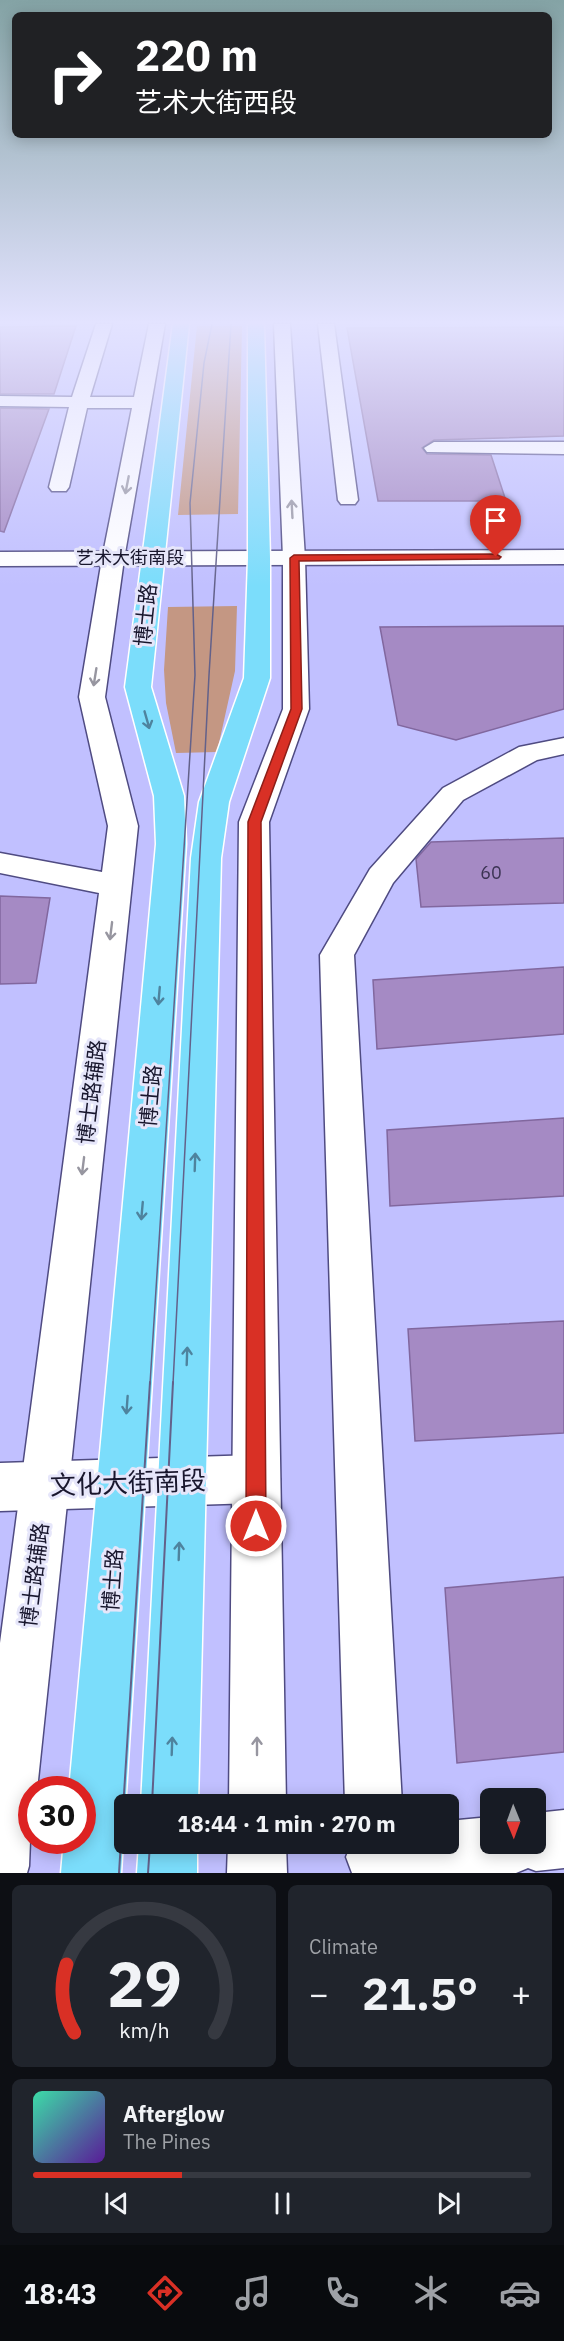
<!DOCTYPE html>
<meta charset="utf-8">
<style>
:root{--surface:#171b24;--page:#20242c;--text:#f1f3f6;--muted:#9ea1a6;--line:#363941;--accent:#d93025}
body{margin:0;font-family:"IBM Plex Sans","Noto Sans SC",sans-serif;background:var(--page);color:var(--text);height:100vh;display:flex;flex-direction:column;font-size:22px;white-space:nowrap}
*{box-sizing:border-box;margin:0}
p{font-size:20px;color:var(--muted)}
.icon{flex:none;width:33px;height:33px;fill:none;stroke:currentColor;stroke-width:2;stroke-linecap:round;stroke-linejoin:round}
.map{position:relative;height:1873px;overflow:hidden}
.side{display:flex;flex-direction:column;gap:12px;padding:12px;background:#0d0f14;flex:1}
.side>*{flex:none}
.guide{position:absolute;left:12px;top:12px;width:540px;height:126px;border-radius:9px;box-shadow:0 3px 15px #0003;background:#202124;color:#fff;overflow:hidden}
.needle{width:39px;rotate:179deg}
.fabs{position:absolute;left:480px;top:1788px;display:grid;gap:12px}
.fabs a{display:grid;place-items:center;width:66px;height:66px;border-radius:9px;background:var(--surface);box-shadow:0 3px 15px #0003;font-size:30px}
.speed{position:absolute;left:18px;top:1776px;display:flex;gap:12px;font-size:30px;font-weight:700;text-align:center}
.speed>*{display:grid;place-content:center;width:78px;height:78px;border-radius:50%;background:var(--surface);box-shadow:0 3px 15px #0003;line-height:1}
.speed .limit{border:9px solid #d22;background:#fff;color:#111}
.pin{position:absolute;display:grid;place-items:center;width:51px;height:51px;color:#fff;margin:-62px -26px;border-radius:50% 50% 50% 0;rotate:-45deg;box-shadow:0 0 6px #0007}
.pin .icon{rotate:45deg}
.me{position:absolute;width:66px;margin:-33px;rotate:0deg;stroke-linejoin:round;filter:drop-shadow(0 0 4px #0008)}
.turn{display:flex;align-items:center;gap:21px;height:126px;padding:0 24px;font-size:27px}
.turn .icon{width:78px;height:78px;stroke-width:2.5}
.turn b{display:block;font-size:42px;line-height:51px}
.big{font-size:45px;font-weight:700;line-height:1.1}
.side .tile{flex:1;display:flex;flex-direction:column;justify-content:center;gap:9px;min-width:0;padding:0 21px;border-radius:9px;background:var(--page)}
.side .dial{align-items:center;gap:0}
.dial svg{height:156px;overflow:visible;fill:none;stroke:var(--line);stroke-width:7;stroke-linecap:round;text-anchor:middle}
.dial text{fill:var(--text);stroke:none}
.song{display:flex;align-items:center;gap:18px}
.cover{width:72px;height:72px;border-radius:9px;background:linear-gradient(135deg,hsl(160 70% 55%),hsl(270 70% 35%))}
.played{height:6px;border-radius:3px;background:linear-gradient(90deg,var(--accent) 30%,var(--line) 30%)}
.keys{display:flex;justify-content:space-around;direction:ltr}
.heat{display:flex;justify-content:space-between;align-items:center;font-size:33px;direction:ltr}
.side .tiles{flex:1;display:grid;gap:12px;grid-template-columns:1fr 1fr}
.tile:last-child{grid-column:span 2}
.trip{position:absolute;left:114px;top:1794px;width:345px;height:60px;border-radius:9px;background:var(--surface);box-shadow:0 3px 15px #0003;font-weight:700;line-height:60px;text-align:center}
.menu{display:flex;height:96px;justify-content:space-around;align-items:center;background:#090b0e;color:var(--muted)}
.menu .icon{width:42px;height:42px}
.menu .on{color:var(--accent)}
.menu b{font-size:27px;color:var(--text)}
.map>svg:first-child{display:block}
</style>
<div class="map">
<svg width="564" height="1873" viewBox="0 0 564 1873">
<rect width="100%" height="100%" fill="#c1c0ff"/>
<path fill="#c49783" d="M 197,326 L 242,326 L 238,514 L 178,515 Z
M 237,606 L 235,671 L 217,752 L 176,753 L 166,703 L 164,670 L 168,607 Z"/>
<path fill="#a58ac4" stroke="#81679e" stroke-width="1.5" d="M 76,326 L 54,394 L 0,394 L 0,327 Z
M 564,327 L 564,436 L 434,440 L 422,448 L 427,454 L 491,455 L 506,501 L 378,501 L 347,328 Z
M 0,408 L 49,409 L 4,532 L 0,531 Z
M 564,626 L 564,709 L 456,740 L 398,725 L 380,627 Z
M 564,838 L 564,903 L 421,907 L 416,859 L 431,842 Z
M 0,896 L 50,898 L 36,983 L 0,984 Z
M 564,967 L 564,1034 L 377,1049 L 373,980 Z
M 564,1118 L 564,1196 L 390,1206 L 387,1130 Z
M 564,1321 L 564,1433 L 415,1441 L 408,1329 Z
M 564,1577 L 564,1752 L 457,1763 L 445,1588 Z"/>
<g fill="none" stroke-linecap="round" stroke-linejoin="round">
<defs>
<path id="minor" d="M 96,324 L 112,324 L 90,397 L 134,397 L 149,324 L 165,324 L 124,559 L 105,697 L 138,826 L 37,1790 L 32,1790 L 29,1866 L 27,1873 L 0,1873 L 0,1643 L 99,893 L 0,873 L 0,853 L 102,872 L 108,826 L 79,697 L 102,559 L 132,408 L 87,408 L 69,487 L 66,491 L 52,491 L 49,487 L 69,407 L 0,406 L 0,396 L 72,397 Z
M 274,324 L 290,324 L 305,558 L 309,709 L 269,822 L 286,1804 L 229,1804 L 239,822 L 283,709 L 283,558 Z
M 318,324 L 334,324 L 358,500 L 355,504 L 341,504 L 338,500 Z
M 434,442 L 564,442 L 564,454 L 427,452 L 424,448 Z
M 564,738 L 564,754 L 537,760 L 463,800 L 393,883 L 354,955 L 402,1804 L 345,1804 L 320,955 L 370,869 L 443,788 L 519,747 Z
M 564,1810 L 564,1868 L 536,1871 L 528,1868 L 516,1873 L 352,1873 L 346,1857 L 351,1844 L 448,1844 L 448,1821 L 490,1817 L 490,1844 L 536,1844 L 536,1813 Z
M 228,1844 L 286,1844 L 287,1873 L 227,1873 Z"/>
<path id="tertiary" d="M 564,550 L 564,564 L 0,566 L 0,552 Z
M 256,1455 L 273,1462 L 280,1479 L 273,1496 L 256,1503 L 0,1511 L 0,1463 Z"/>
<path id="primary" d="M 173,324 L 189,324 L 151,687 L 184,796 L 186,844 L 121,1873 L 61,1873 L 64,1840 L 82,1840 L 82,1790 L 69,1790 L 156,844 L 154,796 L 125,687 Z
M 248,324 L 264,324 L 270,558 L 270,678 L 229,802 L 221,858 L 198,1804 L 141,1804 L 191,858 L 199,802 L 244,678 L 248,558 Z
M 139,1844 L 197,1844 L 197,1873 L 137,1873 Z"/>
</defs>
<use href="#minor" stroke="#4f4b82" stroke-width="3"/>
<use href="#tertiary" stroke="#4f4b82" stroke-width="3"/>
<use href="#primary" stroke="#fff" stroke-width="3"/>
<use href="#minor" fill="#fff" fill-rule="evenodd"/>
<use href="#tertiary" fill="#fff" fill-rule="evenodd"/>
<use href="#primary" fill="#7bddfb" fill-rule="evenodd"/>
<path stroke="#63618a" stroke-width="1.5" d="M 150,1384 L 195,675 L 190,503 L 204,363 L 212,324
M 173,1384 L 209,675 L 231,324"/>
<path stroke="#63618a" stroke-width="2" d="M 152,1804 L 173,1382
M 119,1873 L 150,1382
M 148,1873 L 150,1844"/>
</g>
<defs><path id="oneway-shaft" d="M-6 0H5M1.5-3L5.5 0L1.5 3" fill="none" stroke-width="1.6" stroke-linecap="round" stroke-linejoin="round" transform="scale(1.5)"/></defs>
<g stroke="#9796a0">
<use href="#oneway-shaft" transform="translate(127 485) rotate(101)"/>
<use href="#oneway-shaft" transform="translate(292 509) rotate(-93)"/>
<use href="#oneway-shaft" transform="translate(95 677) rotate(99)"/>
<use href="#oneway-shaft" transform="translate(111 931) rotate(97)"/>
<use href="#oneway-shaft" transform="translate(83 1166) rotate(97)"/>
<use href="#oneway-shaft" transform="translate(257 1746) rotate(-90)"/>
</g>
<g stroke="#4e839e">
<use href="#oneway-shaft" transform="translate(147 720) rotate(74)"/>
<use href="#oneway-shaft" transform="translate(159 996) rotate(95)"/>
<use href="#oneway-shaft" transform="translate(195 1162) rotate(-88)"/>
<use href="#oneway-shaft" transform="translate(142 1211) rotate(95)"/>
<use href="#oneway-shaft" transform="translate(187 1356) rotate(-88)"/>
<use href="#oneway-shaft" transform="translate(127 1405) rotate(94)"/>
<use href="#oneway-shaft" transform="translate(179 1551) rotate(-88)"/>
<use href="#oneway-shaft" transform="translate(172 1746) rotate(-88)"/>
</g>
<linearGradient id="sky" x2="0" y2="1"><stop stop-color="#84a3a5"/><stop offset="0.55" stop-color="#e3e3ff"/><stop offset="1" stop-color="#e3e3ff" stop-opacity="0"/></linearGradient>
<rect width="564" height="586" fill="url(#sky)"/>
<path fill="#d93025" stroke="#8d1f18" stroke-width="1.5" d="M 496,554 L 501,557 L 499,559 L 299,561 L 302,709 L 261,822 L 266,1526 L 263,1533 L 256,1536 L 249,1533 L 246,1526 L 248,822 L 291,709 L 290,558 L 294,555 Z"/>
<g text-anchor="middle" stroke-width="6" stroke-linejoin="round" paint-order="stroke">
<g font-size="18" fill="#18162d" stroke="#e6e6fa">
<text x="130" y="564">艺术大街南段</text>
</g>
<g font-size="18" fill="#3b3353">
<text x="491" y="879">60</text>
</g>
<g font-size="21" fill="#18162d" stroke="#e6e6fa">
<text transform="translate(146 615) rotate(-84)" y="7">博士路</text>
<text transform="translate(92 1092) rotate(-83)" y="7">博士路辅路</text>
<text transform="translate(151 1096) rotate(-85)" y="7">博士路</text>
<text transform="translate(35 1575) rotate(-83)" y="7">博士路辅路</text>
<text transform="translate(113 1580) rotate(-86)" y="7">博士路</text>
</g>
<g font-size="26" fill="#18162d" stroke="#e6e6fa">
<text transform="translate(128 1483) rotate(-2)" y="9">文化大街南段</text>
</g>
</g>
</svg>
<div class="fabs">
<a><svg class="needle" viewBox="-14 -14 28 28"><path d="M0-13l5 13h-10z" fill="#e53935"/><path d="M0 13l5-13h-10z" fill="#9ea1a6"/></svg></a>
</div>
<div class="speed"><div class="limit">30</div></div>
<div class="pin" style="left:496px;top:557px;background:#d93025"><svg class="icon" aria-label="arrive" viewBox="0 0 24 24"><path d="M6 21V4h12l-3 4 3 4H6"/></svg></div>
<svg class="me" style="left:256px;top:1526px" viewBox="-20 -20 40 40"><circle r="17" fill="#d93025" stroke="#fff" stroke-width="3"/><path d="M0-11L8 9 0 5-8 9z" fill="#fff"/></svg>
<div class="trip">18:44 · 1 min · 270 m</div>
<div class="guide">
<div class="turn"><svg class="icon" aria-label="right" viewBox="0 0 24 24"><path d="M7 20v-9h11M14 6l5 5-5 5"/></svg><div><b>220 m</b>艺术大街西段</div></div>
</div>
</div>
<section class="side">
<div class="tiles">
<div class="tile dial"><svg viewBox="0 0 100 80">
<path d="M14 69A42 42 0 1 1 86 69"/>
<path d="M14 69A42 42 0 0 1 10 34" stroke="#d93025"/>
<text x="50" y="56" font-size="32" font-weight="700">29</text>
<text x="50" y="72" font-size="11">km/h</text>
</svg></div>
<div class="tile"><p>Climate</p>
<div class="heat"><a>−</a><b class="big">21.5°</b><a>+</a></div>
</div>
<div class="tile">
<div class="song"><i class="cover"></i><div><b>Afterglow</b><p>The Pines</p></div></div>
<div class="played"></div>
<div class="keys"><svg class="icon" aria-label="previous" viewBox="0 0 24 24"><path d="M18 5L8 12l10 7zM5 5v14"/></svg><svg class="icon" aria-label="pause" viewBox="0 0 24 24"><path d="M8 5v14M16 5v14"/></svg><svg class="icon" aria-label="next" viewBox="0 0 24 24"><path d="M6 5l10 7-10 7zM19 5v14"/></svg></div>
</div>
</div>
</section>
<nav class="menu">
<b>18:43</b>
<svg class="icon on" aria-label="directions" viewBox="0 0 24 24"><path d="M12 3l9 9-9 9-9-9zM9 14v-3h6M13 9l2 2-2 2"/></svg>
<svg class="icon" aria-label="music" viewBox="0 0 24 24"><path d="M9 18V5l10-2v13"/><circle cx="6" cy="18" r="3"/><circle cx="16" cy="16" r="3"/></svg>
<svg class="icon" aria-label="phone" viewBox="0 0 24 24"><path d="M5 4h4l2 5-3 2q2 4 5 5l2-3 5 2v4C11 20 4 13 5 4z"/></svg>
<svg class="icon" aria-label="climate" viewBox="0 0 24 24"><path d="M12 3v18M4 7l16 10M4 17L20 7"/></svg>
<svg class="icon" aria-label="car" viewBox="0 0 24 24"><path d="M5 17H2v-5l4-1 3-4h7l3 4 3 1v5h-3M9 17h6M6 11h13"/><circle cx="7" cy="17" r="2"/><circle cx="17" cy="17" r="2"/></svg>
</nav>
